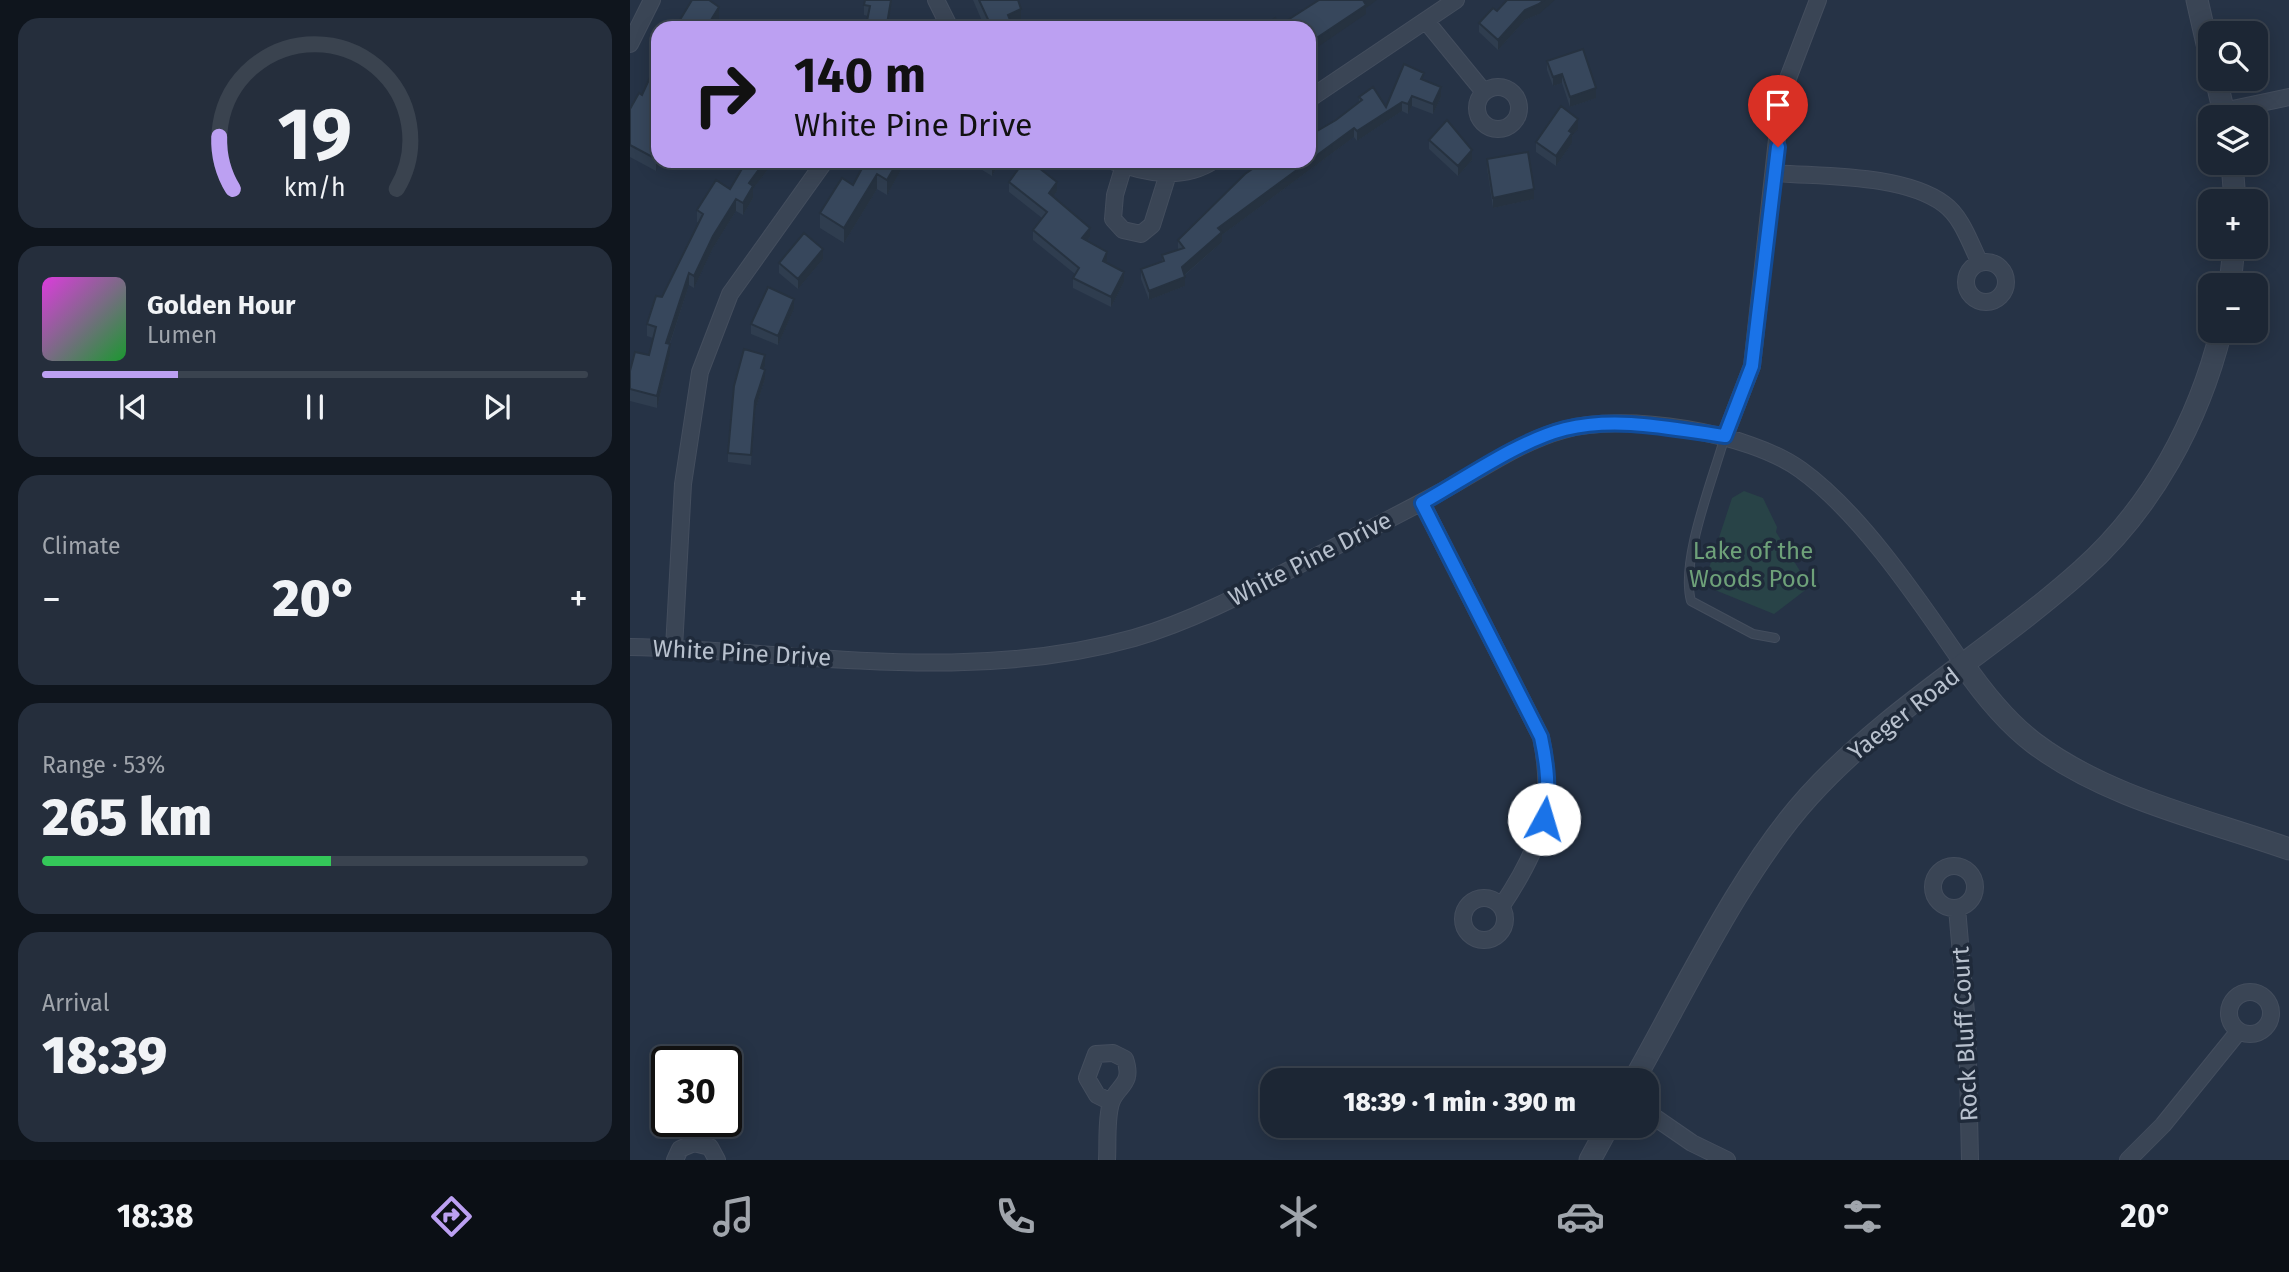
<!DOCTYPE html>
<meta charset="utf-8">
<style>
:root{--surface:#1c2634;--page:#252e3c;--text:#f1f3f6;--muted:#a0a5ac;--line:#3a434f;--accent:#bca0f2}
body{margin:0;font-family:"Fira Sans",sans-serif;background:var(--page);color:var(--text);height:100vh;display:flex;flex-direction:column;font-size:26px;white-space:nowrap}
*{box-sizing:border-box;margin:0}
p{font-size:23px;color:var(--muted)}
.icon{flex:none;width:38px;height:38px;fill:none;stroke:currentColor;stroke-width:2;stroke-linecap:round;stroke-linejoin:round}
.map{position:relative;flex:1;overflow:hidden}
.sheet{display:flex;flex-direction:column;gap:18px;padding:18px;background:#0f151d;width:630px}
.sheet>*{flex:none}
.guide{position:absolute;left:21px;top:21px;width:665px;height:147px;border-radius:21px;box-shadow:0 4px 18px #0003,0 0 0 2px var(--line);background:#bca0f2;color:#111;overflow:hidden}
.buttons{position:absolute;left:1568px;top:21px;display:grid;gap:14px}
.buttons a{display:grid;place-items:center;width:70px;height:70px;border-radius:14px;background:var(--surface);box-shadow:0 4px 18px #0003,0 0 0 2px var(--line);font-size:35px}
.speed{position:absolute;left:21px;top:1046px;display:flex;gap:14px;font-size:35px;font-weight:700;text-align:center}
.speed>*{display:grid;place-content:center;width:91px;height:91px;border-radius:50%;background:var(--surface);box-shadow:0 4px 18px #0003,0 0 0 2px var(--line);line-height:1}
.speed .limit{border:4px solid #111;border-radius:10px;background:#fff;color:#111}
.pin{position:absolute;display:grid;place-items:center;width:60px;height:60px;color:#fff;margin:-72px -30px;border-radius:50% 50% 50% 0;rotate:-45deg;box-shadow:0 0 7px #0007}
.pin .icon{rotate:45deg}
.me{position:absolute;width:77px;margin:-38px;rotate:6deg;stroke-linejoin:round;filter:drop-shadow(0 0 5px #0008)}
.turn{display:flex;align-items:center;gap:24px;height:147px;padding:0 28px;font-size:32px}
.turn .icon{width:91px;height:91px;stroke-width:2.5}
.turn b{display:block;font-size:49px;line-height:60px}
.big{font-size:52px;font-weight:800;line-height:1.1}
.sheet .widget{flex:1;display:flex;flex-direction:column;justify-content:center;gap:10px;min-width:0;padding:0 24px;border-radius:21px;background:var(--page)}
.sheet .dial{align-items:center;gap:0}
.dial svg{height:182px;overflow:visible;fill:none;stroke:var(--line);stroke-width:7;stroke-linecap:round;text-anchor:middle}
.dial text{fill:var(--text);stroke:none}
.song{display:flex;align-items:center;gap:21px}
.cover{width:84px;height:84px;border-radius:10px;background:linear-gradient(135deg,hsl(300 70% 55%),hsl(130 70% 35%))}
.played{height:7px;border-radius:4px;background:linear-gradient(90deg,var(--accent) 25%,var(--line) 25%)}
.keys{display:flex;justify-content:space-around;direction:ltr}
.heat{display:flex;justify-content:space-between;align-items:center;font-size:38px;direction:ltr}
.charge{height:10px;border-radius:5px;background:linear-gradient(90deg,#34c759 53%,var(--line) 0)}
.trip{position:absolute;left:630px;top:1068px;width:399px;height:70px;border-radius:21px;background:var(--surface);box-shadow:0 4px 18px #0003,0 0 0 2px var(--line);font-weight:800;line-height:70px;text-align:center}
.dock{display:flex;height:112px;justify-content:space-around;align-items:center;background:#0b0f15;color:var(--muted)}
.dock .icon{width:49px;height:49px}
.dock .active{color:var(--accent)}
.dock b{font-size:32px;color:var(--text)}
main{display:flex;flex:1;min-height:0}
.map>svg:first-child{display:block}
</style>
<main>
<section class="sheet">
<div class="widget dial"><svg viewBox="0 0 100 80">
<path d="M14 69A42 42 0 1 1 86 69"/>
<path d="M14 69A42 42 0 0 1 8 46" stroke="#bca0f2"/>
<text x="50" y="56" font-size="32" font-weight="700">19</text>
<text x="50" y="72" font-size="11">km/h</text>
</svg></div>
<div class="widget">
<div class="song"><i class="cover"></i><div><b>Golden Hour</b><p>Lumen</p></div></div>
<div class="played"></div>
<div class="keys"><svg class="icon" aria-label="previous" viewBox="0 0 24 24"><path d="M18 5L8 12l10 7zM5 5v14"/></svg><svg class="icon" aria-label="pause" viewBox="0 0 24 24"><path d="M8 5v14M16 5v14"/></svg><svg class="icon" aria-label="next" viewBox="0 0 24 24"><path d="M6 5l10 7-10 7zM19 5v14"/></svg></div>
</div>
<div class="widget"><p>Climate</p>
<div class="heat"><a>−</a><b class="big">20°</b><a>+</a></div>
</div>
<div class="widget"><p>Range · 53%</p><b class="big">265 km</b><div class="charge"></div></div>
<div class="widget"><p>Arrival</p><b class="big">18:39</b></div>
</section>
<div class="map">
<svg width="1659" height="1160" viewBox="0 0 1659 1160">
<rect width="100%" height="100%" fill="#263346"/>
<path fill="#284347" d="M 1114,491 L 1133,498 L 1147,527 L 1146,532 L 1178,584 L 1178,588 L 1144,614 L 1080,588 L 1081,582 L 1075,580 L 1102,498 Z"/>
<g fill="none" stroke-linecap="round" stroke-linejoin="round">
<defs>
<path id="service" d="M 1095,436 C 1083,479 1050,560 1061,601 L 1123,634 L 1145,638"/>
<path id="minor" d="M 306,0 L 320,28
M 796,21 L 854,92
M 0,44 L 22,0
M847 108a21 21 0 1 1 42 0a21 21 0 1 1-42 0Z
M 679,99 L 826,0
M 1593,111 L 1659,97
M 482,161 C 515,173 552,181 583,161
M 494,165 L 485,195 L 483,219 L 493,230 L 511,234 L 522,225 L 538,174
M 1146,173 C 1194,177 1273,174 1314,204 C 1332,217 1340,243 1350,263
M1336 282a20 20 0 1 1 40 0a20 20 0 1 1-40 0Z
M 1095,436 L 1122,366 L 1152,94 L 1188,0
M 792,503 L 911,737 C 926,808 910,849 871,907
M 0,647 C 171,651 336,685 504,638 C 559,622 611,595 661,569 C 710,544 759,520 807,494 C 848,472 889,442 933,430 C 995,412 1119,432 1171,470 C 1232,514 1290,602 1333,664
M 44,648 L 53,484 L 70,372 L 100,294 L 195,161
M1303 887a21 21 0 1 1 42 0a21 21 0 1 1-42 0Z
M833 919a21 21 0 1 1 42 0a21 21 0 1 1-42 0Z
M 1327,908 L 1337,1024 L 1340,1160
M1599 1013a21 21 0 1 1 42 0a21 21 0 1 1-42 0Z
M 1017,1112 L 1062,1143 L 1097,1160
M 45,1160 L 50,1149 L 64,1143 L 80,1147 L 87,1160
M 477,1160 C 478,1143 476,1119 481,1103 C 487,1085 504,1085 495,1059 L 483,1053 L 466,1054 L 457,1078 L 467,1095 L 481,1102
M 1498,1160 L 1533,1125 L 1609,1031"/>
<path id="tertiary" d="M 1567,0 L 1580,57
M 1586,79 L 1595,117
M 1602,163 L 1605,201
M 1600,285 L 1604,247
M 1333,664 C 1353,693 1375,721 1404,743 C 1477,798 1574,819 1659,849
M 1004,1080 C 1055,990 1111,871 1179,796 C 1259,708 1364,649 1452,570 C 1522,508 1569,420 1591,331
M 960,1160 L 979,1125"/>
</defs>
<use href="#service" stroke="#444e5e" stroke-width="10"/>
<use href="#minor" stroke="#444e5e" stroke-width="18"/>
<use href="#tertiary" stroke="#444e5e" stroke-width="23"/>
<use href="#service" stroke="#3a4555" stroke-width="8"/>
<use href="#minor" stroke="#3a4555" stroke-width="16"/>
<use href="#tertiary" stroke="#3a4555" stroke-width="21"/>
</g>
<path fill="#2f3d4f" d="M 262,0 L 258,28 L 237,28 L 238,16 L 234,15 L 234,5 Z
M 343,0 L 388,0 L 391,24 L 382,28 L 355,28 Z
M 867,11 L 909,14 L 895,20 L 868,50 L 849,32 L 849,23 Z
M 28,60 L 26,171 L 0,157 L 0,109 L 12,95 Z
M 917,61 L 966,98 L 940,107 L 932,83 L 923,86 L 917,70 Z
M 794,80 L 811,97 L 803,114 L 782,106 L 778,114 L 772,111 L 727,141 L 724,137 L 592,235 L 592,242 L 555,275 L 555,286 L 519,300 L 511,279 L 511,269 L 532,261 L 532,255 L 548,250 L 548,240 L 679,161 L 687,131 L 706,120 L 729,102 L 729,97 L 756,107 Z
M 948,129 L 942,136 L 942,143 L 926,166 L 906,152 L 906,142 Z
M 799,140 L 842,160 L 828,176 L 799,149 Z
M 857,159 L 904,199 L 863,208 L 857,168 Z
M 110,161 L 152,161 L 147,168 L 142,164 L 123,189 L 123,198 L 113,215 L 106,211 L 83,248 L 64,288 L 59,285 L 40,344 L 40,356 L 27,408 L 0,401 L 0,371 L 19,355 L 23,338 L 17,336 L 17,324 L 32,297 L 69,223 L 67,222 L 67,210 L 100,189 L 111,170 L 110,169 Z
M 236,161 L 276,161 L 257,195 L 247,189 L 214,243 L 190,228 L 190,213 L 223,185 Z
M 335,161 L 371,161 L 362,176 L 349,168 L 346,170 Z
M 379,182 L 427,191 L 423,197 L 460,237 L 457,241 L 477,261 L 476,263 L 494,282 L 481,307 L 443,288 L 443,278 L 445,274 L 403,240 L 403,230 L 412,218 L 379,192 Z
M 193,259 L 168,289 L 149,273 L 149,263 Z
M 164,309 L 148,345 L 121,334 L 121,324 Z
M 135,365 L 134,369 L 135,379 L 125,411 L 121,465 L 98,462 L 98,453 Z"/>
<path fill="#263240" d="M 261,0 L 262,0 L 258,28 L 257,28 Z
M 733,0 L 747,0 L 736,8 L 736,14 L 679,53 L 679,43 Z
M 914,0 L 925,0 L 909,14 L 895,20 L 868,50 L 868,40 L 895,10 Z
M 89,7 L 89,18 L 84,28 L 76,28 Z
M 391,9 L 391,24 L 382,28 L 375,28 L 378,15 Z
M 932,74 L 932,83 L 923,86 L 923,77 Z
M 811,87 L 811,97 L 803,114 L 803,104 Z
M 966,88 L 966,98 L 940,107 L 940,97 Z
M 782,96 L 782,106 L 778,114 L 778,104 Z
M 772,102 L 772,111 L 727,141 L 727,131 Z
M 948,119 L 948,129 L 942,136 L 942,143 L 926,166 L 926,156 L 939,131 Z
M 724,128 L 724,137 L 592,235 L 592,242 L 552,277 L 552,267 L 588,228 Z
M 842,150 L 842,160 L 828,176 L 828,166 Z
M 28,155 L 28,161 L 31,161 L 26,171 L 26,159 Z
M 135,161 L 142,161 L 142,164 L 123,189 L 123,198 L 113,215 L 113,203 L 119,183 Z
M 147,161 L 152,161 L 147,168 Z
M 268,161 L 276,161 L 257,195 L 257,180 Z
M 346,161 L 349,161 L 349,168 L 346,170 Z
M 365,161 L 371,161 L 362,176 L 362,167 Z
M 247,174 L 247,189 L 214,243 L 214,228 Z
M 427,182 L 427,191 L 419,203 L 419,193 Z
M 904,189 L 904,199 L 863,208 L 863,198 Z
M 106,199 L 106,211 L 83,248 L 64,288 L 64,276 L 83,236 Z
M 460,228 L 460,237 L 452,247 L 452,238 Z
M 193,249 L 193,259 L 168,289 L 168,279 Z
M 477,252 L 477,261 L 473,271 L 473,261 Z
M 494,272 L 494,282 L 481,307 L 481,297 Z
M 59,273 L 59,285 L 36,355 L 36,343 Z
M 555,277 L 555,286 L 519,300 L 519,291 Z
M 164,299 L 164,309 L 148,345 L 148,336 Z
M 40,344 L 40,356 L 27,408 L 27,396 Z
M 135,355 L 135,365 L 131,378 L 131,368 Z
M 135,370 L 135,379 L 125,411 L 121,465 L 125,401 Z"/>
<path fill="#37475c" stroke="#263240" stroke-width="2" d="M 62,0 L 79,0 L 89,7 L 76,28 L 45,28 Z
M 235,0 L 261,0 L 257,24 L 237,21 L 240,6 L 234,5 Z
M 349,0 L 388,0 L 391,9 L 378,15 L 382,25 L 375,28 L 362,28 Z
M 689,0 L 733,0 L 736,5 L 679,43 L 679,28 L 630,28 L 645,18 L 650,25 Z
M 877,0 L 914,0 L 909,4 L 895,10 L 868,40 L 849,23 L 863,8 L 867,11 Z
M 953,49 L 966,88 L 940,97 L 932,74 L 923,77 L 917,61 Z
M 28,60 L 28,138 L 25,144 L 28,145 L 28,155 L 26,159 L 0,145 L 0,109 L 9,93 L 12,95 Z
M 774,64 L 794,73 L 791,79 L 811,87 L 803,104 L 782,96 L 778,104 L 772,102 L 727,131 L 724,128 L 588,228 L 592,232 L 552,267 L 555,277 L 519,291 L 511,269 L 534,261 L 532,255 L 554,248 L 548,240 L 615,174 L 634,161 L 679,161 L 679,130 L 684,127 L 687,131 L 706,120 L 732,100 L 729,97 L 743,87 L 756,107 Z
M 931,106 L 948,119 L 939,131 L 942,133 L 926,156 L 906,142 Z
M 817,120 L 842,150 L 828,166 L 799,140 Z
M 898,152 L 904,189 L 863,198 L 857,159 Z
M 115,161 L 135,161 L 119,183 L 123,186 L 113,203 L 106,199 L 83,236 L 64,276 L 59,273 L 36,343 L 40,344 L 27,396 L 0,389 L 0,371 L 5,352 L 19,355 L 26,327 L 17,324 L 26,296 L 32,297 L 73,214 L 67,210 L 86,180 L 100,189 L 116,162 Z
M 236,161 L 268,161 L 257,180 L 247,174 L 214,228 L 190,213 L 212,178 L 223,185 Z
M 353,161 L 365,161 L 362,167 Z
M 394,161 L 400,161 L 427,182 L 419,193 L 460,228 L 452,238 L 477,252 L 473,261 L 494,272 L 481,297 L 443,278 L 449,268 L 403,230 L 417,212 L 379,182 Z
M 174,233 L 193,249 L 168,279 L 149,263 Z
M 138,287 L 164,299 L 148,336 L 121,324 Z
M 114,349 L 135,355 L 131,368 L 135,370 L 125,401 L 121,455 L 98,453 L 104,386 Z"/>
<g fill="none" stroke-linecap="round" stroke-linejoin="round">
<defs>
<path id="route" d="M 914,819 C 920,790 917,765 911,737 L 792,503 C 835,479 888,441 935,429 C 988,416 1043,429 1095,436 L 1122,366 L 1148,147"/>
</defs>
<use href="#route" stroke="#114b97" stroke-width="18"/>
<use href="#route" stroke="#1a73e8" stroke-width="12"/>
</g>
<g text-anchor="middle" stroke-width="7" stroke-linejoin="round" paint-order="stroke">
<g font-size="24" fill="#6ea179" stroke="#1f2a3a">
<text x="1123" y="559">Lake of the<tspan x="1123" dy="28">Woods Pool</tspan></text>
</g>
<g font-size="24" fill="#b8c1ce" stroke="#1f2a3a">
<text transform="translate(680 559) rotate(-27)" y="8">White Pine Drive</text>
<text transform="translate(112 653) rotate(3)" y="8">White Pine Drive</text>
<text transform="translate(1274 714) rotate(-38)" y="8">Yaeger Road</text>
<text transform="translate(1335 1034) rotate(-93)" y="8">Rock Bluff Court</text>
</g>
</g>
</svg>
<div class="buttons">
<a><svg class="icon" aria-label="search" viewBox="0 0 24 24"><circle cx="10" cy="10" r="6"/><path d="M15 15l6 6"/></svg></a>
<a><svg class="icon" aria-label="layers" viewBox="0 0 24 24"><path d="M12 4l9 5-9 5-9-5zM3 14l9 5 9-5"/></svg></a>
<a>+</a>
<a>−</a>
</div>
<div class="speed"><div class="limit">30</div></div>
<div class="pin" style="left:1148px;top:147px;background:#d93025"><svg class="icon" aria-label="arrive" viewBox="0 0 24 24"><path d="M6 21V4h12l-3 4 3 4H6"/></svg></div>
<svg class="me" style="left:914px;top:819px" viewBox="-20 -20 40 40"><circle r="19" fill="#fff"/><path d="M0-13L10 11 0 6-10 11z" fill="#1a73e8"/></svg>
<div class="trip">18:39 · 1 min · 390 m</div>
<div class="guide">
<div class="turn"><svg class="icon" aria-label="right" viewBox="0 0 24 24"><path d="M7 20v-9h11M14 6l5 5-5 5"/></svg><div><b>140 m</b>White Pine Drive</div></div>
</div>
</div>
</main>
<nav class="dock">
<b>18:38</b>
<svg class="icon active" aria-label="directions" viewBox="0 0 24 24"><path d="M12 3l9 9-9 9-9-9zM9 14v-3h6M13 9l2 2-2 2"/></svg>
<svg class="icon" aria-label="music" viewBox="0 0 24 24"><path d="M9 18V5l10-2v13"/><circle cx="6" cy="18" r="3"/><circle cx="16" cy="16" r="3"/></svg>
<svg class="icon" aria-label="phone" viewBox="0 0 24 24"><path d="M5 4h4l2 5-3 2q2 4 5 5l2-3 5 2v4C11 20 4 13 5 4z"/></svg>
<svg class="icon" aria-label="climate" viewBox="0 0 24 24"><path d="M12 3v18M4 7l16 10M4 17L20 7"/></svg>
<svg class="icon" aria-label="car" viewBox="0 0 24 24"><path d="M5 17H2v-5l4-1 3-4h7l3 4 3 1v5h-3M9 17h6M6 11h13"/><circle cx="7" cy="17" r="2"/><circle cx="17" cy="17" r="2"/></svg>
<svg class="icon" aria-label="filters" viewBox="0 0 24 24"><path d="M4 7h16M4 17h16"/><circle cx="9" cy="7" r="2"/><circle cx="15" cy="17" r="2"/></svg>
<b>20°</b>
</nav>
